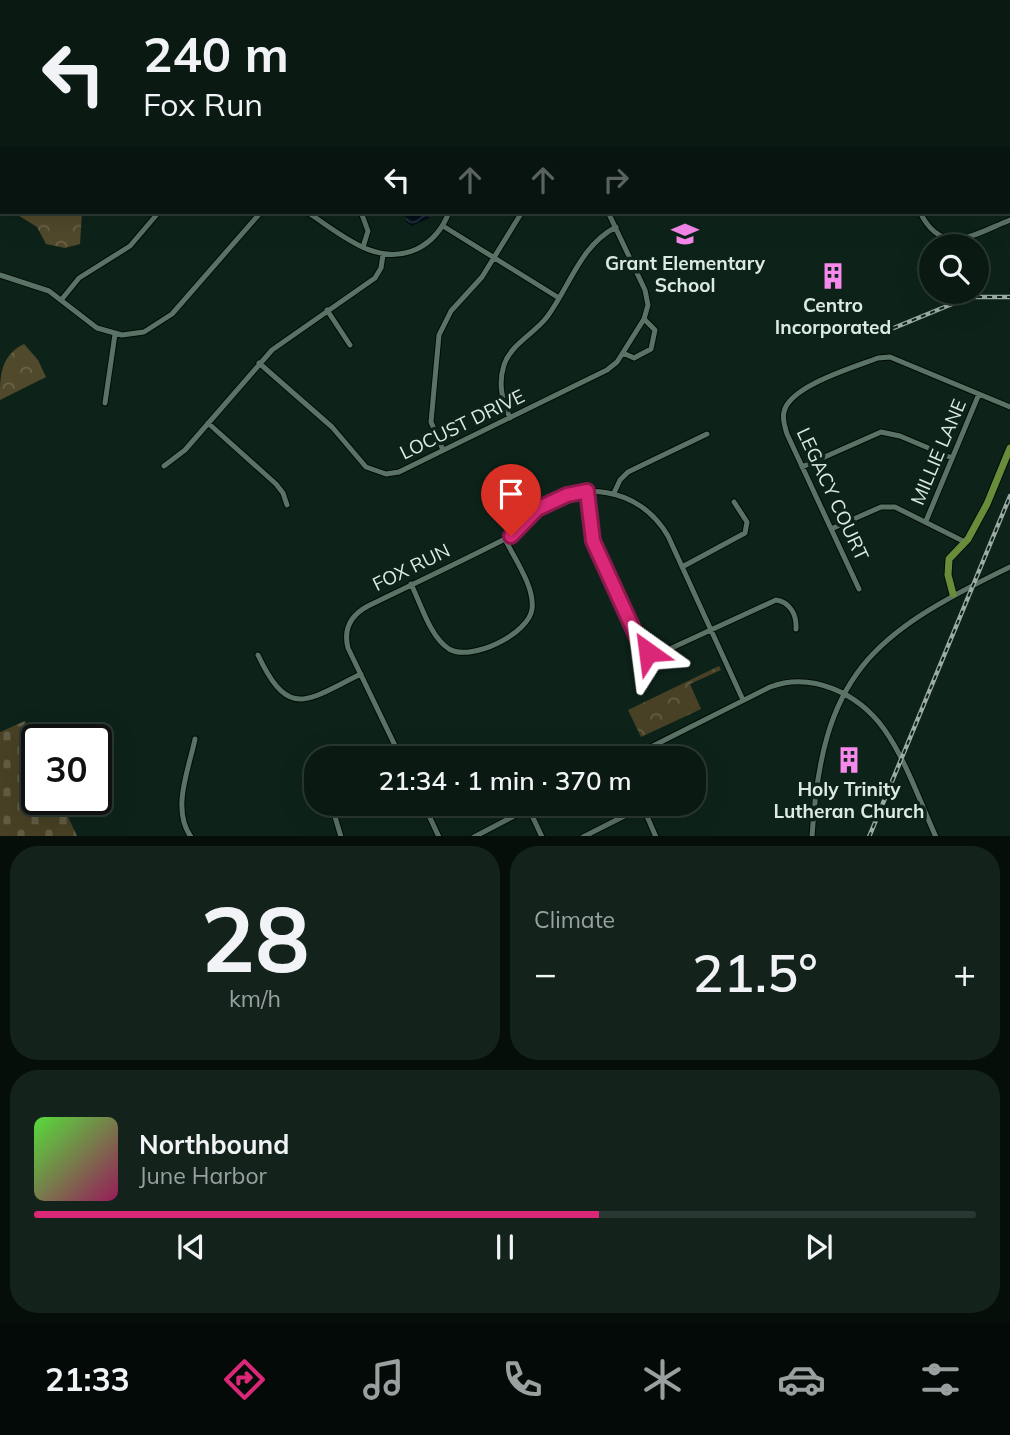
<!DOCTYPE html>
<meta charset="utf-8">
<style>
:root{--surface:#0a1a13;--page:#13231c;--text:#f1f3f6;--muted:#99a1a0;--line:#2a3833;--accent:#db2777}
body{margin:0;font-family:Mulish,sans-serif;background:var(--page);color:var(--text);height:100vh;display:flex;flex-direction:column;font-size:26px;white-space:nowrap}
*{box-sizing:border-box;margin:0}
p{font-size:23px;color:var(--muted)}
.icon{flex:none;width:38px;height:38px;fill:none;stroke:currentColor;stroke-width:2;stroke-linecap:round;stroke-linejoin:round}
.map{position:relative;height:836px;overflow:hidden}
.panel{display:flex;flex-direction:column;gap:10px;padding:10px;background:#060e0a;flex:1}
.panel>*{flex:none}
.guide{position:absolute;left:0px;top:0px;width:1012px;height:214px;box-shadow:0 7px 28px #0002,0 0 0 2px var(--line);background:#0a1a13;color:var(--text);overflow:hidden}
.fabs{position:absolute;left:919px;top:234px;display:grid;gap:14px}
.fabs a{display:grid;place-items:center;width:70px;height:70px;border-radius:50%;background:var(--surface);box-shadow:0 7px 28px #0002,0 0 0 2px var(--line);font-size:35px}
.speed{position:absolute;left:21px;top:724px;display:flex;gap:14px;font-size:35px;font-weight:700;text-align:center}
.speed>*{display:grid;place-content:center;width:91px;height:91px;border-radius:50%;background:var(--surface);box-shadow:0 7px 28px #0002,0 0 0 2px var(--line);line-height:1}
.speed .limit{border:4px solid #111;border-radius:10px;background:#fff;color:#111}
.pin{position:absolute;display:grid;place-items:center;width:60px;height:60px;color:#fff;margin:-72px -30px;border-radius:50% 50% 50% 0;rotate:-45deg;box-shadow:0 0 7px #0007}
.pin .icon{rotate:45deg}
.me{position:absolute;width:77px;margin:-38px;rotate:329deg;stroke-linejoin:round;filter:drop-shadow(0 0 5px #0008)}
.turn{display:flex;align-items:center;gap:24px;height:147px;padding:0 28px;font-size:32px}
.turn .icon{width:91px;height:91px;stroke-width:2.5}
.turn b{display:block;font-size:49px;line-height:60px}
.lanes{display:flex;align-items:center;height:66px;padding:0 28px;background:#0003;justify-content:center;gap:35px;direction:ltr}
.lanes .off{opacity:.35}
.big{font-size:52px;font-weight:600;line-height:1.1}
.panel .card{flex:1;display:flex;flex-direction:column;justify-content:center;gap:10px;min-width:0;padding:0 24px;border-radius:28px;background:var(--page)}
.panel .dial{align-items:center;gap:0}
.dial b{font-size:91px;line-height:1}
.song{display:flex;align-items:center;gap:21px}
.cover{width:84px;height:84px;border-radius:10px;background:linear-gradient(135deg,hsl(110 70% 55%),hsl(330 70% 35%))}
.played{height:7px;border-radius:4px;background:linear-gradient(90deg,var(--accent) 60%,var(--line) 60%)}
.keys{display:flex;justify-content:space-around;direction:ltr}
.heat{display:flex;justify-content:space-between;align-items:center;font-size:38px;direction:ltr}
.panel .tiles{flex:1;display:grid;gap:10px;grid-template-columns:1fr 1fr}
.card:last-child{grid-column:span 2}
.trip{position:absolute;left:304px;top:746px;width:402px;height:70px;border-radius:28px;background:var(--surface);box-shadow:0 7px 28px #0002,0 0 0 2px var(--line);font-weight:600;line-height:70px;text-align:center}
.menu{display:flex;height:112px;justify-content:space-around;align-items:center;background:#040a08;color:var(--muted)}
.menu .icon{width:49px;height:49px}
.menu .active{color:var(--accent)}
.menu b{font-size:32px;color:var(--text)}
.map>svg:first-child{display:block}
</style>
<div class="map">
<svg width="1010" height="837" viewBox="0 0 1010 837">
<defs>
<pattern id="forest-crowns" width="20" height="18" patternUnits="userSpaceOnUse" patternTransform="scale(1.75)"><rect width="20" height="18" fill="#51492c"/><path d="M2 6a3 3 0 1 1 6 0M12 15a3 3 0 1 1 6 0" fill="none" stroke="#6a634a"/></pattern>
<pattern id="cemetery-stones" width="16" height="16" patternUnits="userSpaceOnUse" patternTransform="scale(1.75)"><rect width="16" height="16" fill="#484125"/><path d="M2 7V4a2 2 0 0 1 4 0v3zM10 15v-3a2 2 0 0 1 4 0v3z" fill="#625d44"/></pattern>
<pattern id="park-crowns" width="20" height="18" patternUnits="userSpaceOnUse" patternTransform="scale(1.75)"><rect width="20" height="18" fill="#484125"/><path d="M2 6a3 3 0 1 1 6 0M12 15a3 3 0 1 1 6 0" fill="none" stroke="#625d44"/></pattern>
<pattern id="water-waves" width="16" height="10" patternUnits="userSpaceOnUse" patternTransform="scale(1.75)"><rect width="16" height="10" fill="#000e18"/><path d="M0 5q4-4 8 0t8 0" fill="none" stroke="#253139"/></pattern>
</defs>
<rect width="100%" height="100%" fill="#0d2319"/>
<path fill="url(#forest-crowns)" d="M 0,5 L 2,5 L 2,173 L 0,171 Z
M 13,212 L 82,212 L 80,244 L 65,248 L 46,244 L 37,227 Z
M 24,344 L 38,360 L 46,377 L 0,400 C 0,376 0,356 24,344 Z"/>
<path fill="url(#cemetery-stones)" d="M 25,721 L 37,748 L 37,800 L 60,800 L 77,836 L 0,836 L 0,732 Z"/>
<path fill="url(#park-crowns)" d="M 719,666 L 721,670 L 690,684 L 701,709 L 641,737 L 628,710 Z"/>
<path fill="url(#water-waves)" d="M 405,212 L 432,212 L 431,217 L 412,226 L 406,222 Z"/>
<g fill="none" stroke-linecap="round" stroke-linejoin="round">
<path stroke="#000e18" stroke-width="2" d="M 377,0 L 377,2
M 0,129 L 2,133"/>
<defs>
<path id="minor" d="M 928,0 L 929,2
M 307,212 C 340,233 376,268 417,249 C 433,241 443,228 449,212
M 361,212 L 368,231 L 363,247
M 920,212 C 942,258 975,234 1010,220
M 443,226 L 559,298
M 0,275 L 49,291 L 97,328 L 122,335 L 144,332 L 172,314 L 261,212
M 62,299 L 79,278 L 130,246 L 159,212
M 327,310 L 350,345
M 623,353 L 634,358 L 651,349 L 655,330 L 644,319
M 259,363 L 332,427 L 366,467 L 386,474 L 399,472 L 607,370 L 617,362 L 644,319 L 648,305 L 645,290 L 608,212
M 105,403 L 115,334
M 510,418 C 502,400 498,384 504,365 C 511,344 534,334 547,317 C 570,286 580,246 616,227
M 208,423 L 276,484 L 283,493 L 287,505
M 443,450 L 431,422 L 439,335 L 451,311 L 482,277 L 522,212
M 164,466 L 185,450 L 272,350 L 375,278 L 381,268 L 383,255
M 802,467 L 881,432 L 900,436 L 952,458
M 587,491 L 593,541 L 644,649 L 652,654 L 663,652 L 776,600 C 790,602 797,615 796,629
M 614,493 L 620,480 L 628,472 L 707,434
M 926,521 L 979,394
M 831,529 L 881,507 L 895,507 L 965,542
M 682,567 L 745,533 L 747,522 L 734,502
M 411,584 C 421,604 430,637 449,649 C 471,662 529,634 532,609 C 535,587 514,558 505,539
M 859,589 L 787,434 C 785,427 782,419 784,412 C 789,386 855,367 878,358 L 890,357 L 1010,407
M 258,655 C 289,721 307,700 361,674
M 388,758 L 398,752
M 401,758 L 348,648 C 343,628 351,615 368,606 C 413,584 458,563 503,540 C 517,533 521,520 533,511 C 579,479 639,486 668,536 L 743,700
M 629,758 L 770,687 C 812,671 859,694 884,729 C 906,760 920,802 936,837
M 331,803 L 341,837
M 423,803 L 439,837
M 643,807 L 656,837
M 529,809 L 542,837
M 191,837 C 171,809 189,769 195,739
M 474,837 L 539,803
M 583,837 L 650,803
M 812,837 C 822,674 870,635 1010,567"/>
<path id="major" d="M 562,0 L 564,2
M 858,2 L 861,0
M 953,594 L 948,575 L 949,559 L 968,539 L 987,504 L 1010,448"/>
</defs>
<use href="#minor" stroke="#000c05" stroke-width="7"/>
<use href="#major" stroke="#000c05" stroke-width="9"/>
<use href="#minor" stroke="#5b7266" stroke-width="5"/>
<use href="#major" stroke="#678d3b" stroke-width="7"/>
<defs>
<path id="rail" d="M 884,332 L 969,297 L 1010,297
M 869,837 L 1010,496"/>
</defs>
<use href="#rail" stroke="#9caca4" stroke-width="4.5"/>
<use href="#rail" stroke="#0d2319" stroke-width="2" stroke-dasharray="5" stroke-linecap="butt"/>
</g>
<g fill="none" stroke-linecap="round" stroke-linejoin="round">
<defs>
<path id="route" d="M 511,536 L 537,509 L 567,495 L 587,491 L 593,541 L 641,646 L 648,652"/>
</defs>
<use href="#route" stroke="#8e194d" stroke-width="18"/>
<use href="#route" stroke="#db2777" stroke-width="12"/>
</g>
<defs>
<symbol id="school-bare" viewBox="-9 -9 18 18"><path d="M0-5L7-2L0 1L-7-2ZM-4 1L0 2.5L4 1V4Q0 6-4 4Z" fill="#f788ec" stroke="#0d2319" stroke-width="2.5" paint-order="stroke"/></symbol>
<symbol id="building-bare" viewBox="-9 -9 18 18"><path d="M-4-6H4V6H1V3H-1V6H-4ZM-2.5-4.3h1.7v1.8h-1.7ZM.8-4.3h1.7v1.8H.8ZM-2.5-1h1.7V.8h-1.7ZM.8-1h1.7V.8H.8Z" fill="#f788ec" stroke="#0d2319" stroke-width="2.5" paint-order="stroke"/></symbol>
</defs>
<g fill-rule="evenodd">
<use href="#school-bare" x="666" y="215" width="38" height="38"/>
<use href="#building-bare" x="814" y="257" width="38" height="38"/>
<use href="#building-bare" x="830" y="741" width="38" height="38"/>
</g>
<g text-anchor="middle" stroke-width="7" stroke-linejoin="round" paint-order="stroke">
<g font-size="19" font-weight="bold" fill="#ddeae3" stroke="#0d2319">
<text x="685" y="270">Grant Elementary<tspan x="685" dy="22">School</tspan></text>
<text x="833" y="312">Centro<tspan x="833" dy="22">Incorporated</tspan></text>
<text x="849" y="796">Holy Trinity<tspan x="849" dy="22">Lutheran Church</tspan></text>
</g>
<g font-size="19" fill="#ddeae3" stroke="#0d2319">
<text transform="translate(462 424) rotate(-26)" y="7">LOCUST DRIVE</text>
<text transform="translate(938 452) rotate(-67)" y="7">MILLIE LANE</text>
<text transform="translate(833 494) rotate(65)" y="7">LEGACY COURT</text>
<text transform="translate(411 567) rotate(-26)" y="7">FOX RUN</text>
</g>
</g>
</svg>
<div class="fabs">
<a><svg class="icon" aria-label="search" viewBox="0 0 24 24"><circle cx="10" cy="10" r="6"/><path d="M15 15l6 6"/></svg></a>
</div>
<div class="speed"><div class="limit">30</div></div>
<div class="pin" style="left:511px;top:536px;background:#d93025"><svg class="icon" aria-label="arrive" viewBox="0 0 24 24"><path d="M6 21V4h12l-3 4 3 4H6"/></svg></div>
<svg class="me" style="left:648px;top:652px" viewBox="-20 -20 40 40"><path d="M0-17L14 15 0 8-14 15z" fill="#db2777" stroke="#fff" stroke-width="4"/></svg>
<div class="trip">21:34 · 1 min · 370 m</div>
<div class="guide">
<div class="turn"><svg class="icon" aria-label="left" viewBox="0 0 24 24"><path d="M17 20v-9H6M10 6l-5 5 5 5"/></svg><div><b>240 m</b>Fox Run</div></div>
<div class="lanes"><svg class="icon" aria-label="left" viewBox="0 0 24 24"><path d="M17 20v-9H6M10 6l-5 5 5 5"/></svg><svg class="icon off" aria-label="ahead" viewBox="0 0 24 24"><path d="M12 20V5M6 11l6-6 6 6"/></svg><svg class="icon off" aria-label="ahead" viewBox="0 0 24 24"><path d="M12 20V5M6 11l6-6 6 6"/></svg><svg class="icon off" aria-label="right" viewBox="0 0 24 24"><path d="M7 20v-9h11M14 6l5 5-5 5"/></svg></div>
</div>
</div>
<section class="panel">
<div class="tiles">
<div class="card dial"><b>28</b><p>km/h</p></div>
<div class="card"><p>Climate</p>
<div class="heat"><a>−</a><b class="big">21.5°</b><a>+</a></div>
</div>
<div class="card">
<div class="song"><i class="cover"></i><div><b>Northbound</b><p>June Harbor</p></div></div>
<div class="played"></div>
<div class="keys"><svg class="icon" aria-label="previous" viewBox="0 0 24 24"><path d="M18 5L8 12l10 7zM5 5v14"/></svg><svg class="icon" aria-label="pause" viewBox="0 0 24 24"><path d="M8 5v14M16 5v14"/></svg><svg class="icon" aria-label="next" viewBox="0 0 24 24"><path d="M6 5l10 7-10 7zM19 5v14"/></svg></div>
</div>
</div>
</section>
<nav class="menu">
<b>21:33</b>
<svg class="icon active" aria-label="directions" viewBox="0 0 24 24"><path d="M12 3l9 9-9 9-9-9zM9 14v-3h6M13 9l2 2-2 2"/></svg>
<svg class="icon" aria-label="music" viewBox="0 0 24 24"><path d="M9 18V5l10-2v13"/><circle cx="6" cy="18" r="3"/><circle cx="16" cy="16" r="3"/></svg>
<svg class="icon" aria-label="phone" viewBox="0 0 24 24"><path d="M5 4h4l2 5-3 2q2 4 5 5l2-3 5 2v4C11 20 4 13 5 4z"/></svg>
<svg class="icon" aria-label="climate" viewBox="0 0 24 24"><path d="M12 3v18M4 7l16 10M4 17L20 7"/></svg>
<svg class="icon" aria-label="car" viewBox="0 0 24 24"><path d="M5 17H2v-5l4-1 3-4h7l3 4 3 1v5h-3M9 17h6M6 11h13"/><circle cx="7" cy="17" r="2"/><circle cx="17" cy="17" r="2"/></svg>
<svg class="icon" aria-label="filters" viewBox="0 0 24 24"><path d="M4 7h16M4 17h16"/><circle cx="9" cy="7" r="2"/><circle cx="15" cy="17" r="2"/></svg>
</nav>
